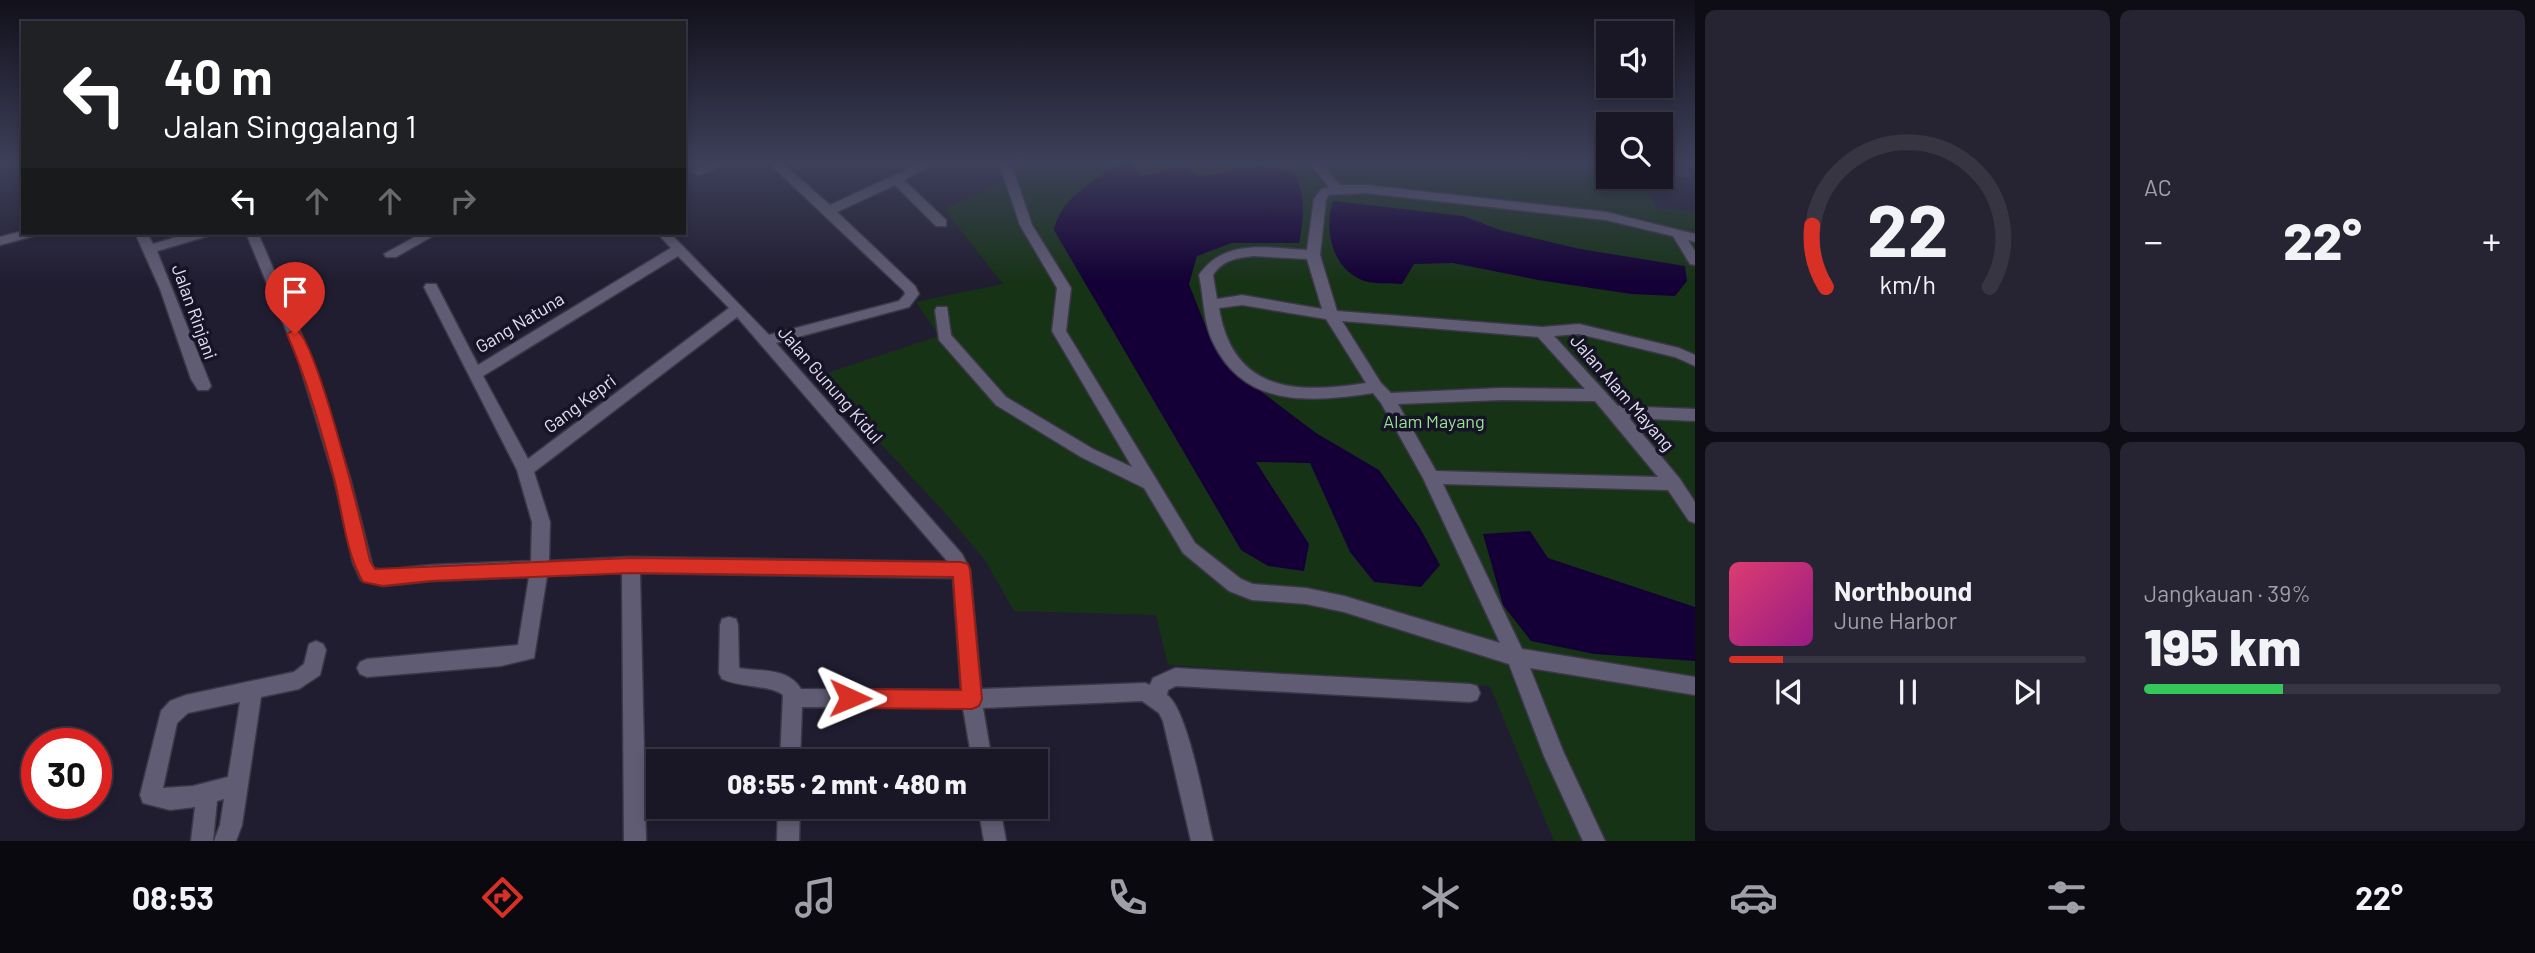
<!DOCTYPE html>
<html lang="id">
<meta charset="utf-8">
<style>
:root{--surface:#191625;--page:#262332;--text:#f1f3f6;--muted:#9f9fa7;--line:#373542;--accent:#d93025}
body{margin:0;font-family:Barlow,sans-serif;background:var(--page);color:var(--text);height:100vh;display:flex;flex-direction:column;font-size:26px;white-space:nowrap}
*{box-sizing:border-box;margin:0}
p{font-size:23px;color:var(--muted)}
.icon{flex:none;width:38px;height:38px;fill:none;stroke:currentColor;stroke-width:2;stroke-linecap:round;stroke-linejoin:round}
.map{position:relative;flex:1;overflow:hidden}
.side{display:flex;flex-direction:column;gap:10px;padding:10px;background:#0e0c14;width:840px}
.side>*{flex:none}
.hud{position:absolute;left:21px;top:21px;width:665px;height:214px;border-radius:0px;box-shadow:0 4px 10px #0003,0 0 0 2px var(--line);background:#202124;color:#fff;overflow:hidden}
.buttons{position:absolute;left:1596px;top:21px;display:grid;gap:14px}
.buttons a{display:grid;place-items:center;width:77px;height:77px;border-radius:0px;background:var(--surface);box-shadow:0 4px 10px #0003,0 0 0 2px var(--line);font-size:35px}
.speed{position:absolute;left:21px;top:728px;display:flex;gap:14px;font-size:35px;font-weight:700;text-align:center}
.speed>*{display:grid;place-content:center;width:91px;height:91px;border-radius:50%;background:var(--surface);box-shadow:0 4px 10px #0003,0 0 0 2px var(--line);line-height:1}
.speed .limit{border:10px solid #d22;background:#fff;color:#111}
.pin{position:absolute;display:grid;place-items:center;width:60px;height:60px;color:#fff;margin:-72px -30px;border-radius:50% 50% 50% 0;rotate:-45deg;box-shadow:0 0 7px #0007}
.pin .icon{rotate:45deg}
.me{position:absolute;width:77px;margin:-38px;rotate:91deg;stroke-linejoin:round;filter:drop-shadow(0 0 5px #0008)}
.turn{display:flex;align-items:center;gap:24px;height:147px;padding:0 28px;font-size:32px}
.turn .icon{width:91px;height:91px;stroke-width:2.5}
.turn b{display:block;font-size:49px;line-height:60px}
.lanes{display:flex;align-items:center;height:66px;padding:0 28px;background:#0003;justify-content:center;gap:35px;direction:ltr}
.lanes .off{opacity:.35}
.big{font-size:52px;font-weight:800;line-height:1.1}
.side .card{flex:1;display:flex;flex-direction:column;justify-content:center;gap:10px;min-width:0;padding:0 24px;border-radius:10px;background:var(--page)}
.side .dial{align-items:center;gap:0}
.dial svg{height:182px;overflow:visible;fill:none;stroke:var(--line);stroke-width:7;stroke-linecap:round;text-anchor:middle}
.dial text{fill:var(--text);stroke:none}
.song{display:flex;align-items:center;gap:21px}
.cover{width:84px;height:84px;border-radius:10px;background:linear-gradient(135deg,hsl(340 70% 55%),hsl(310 70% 35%))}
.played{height:7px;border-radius:4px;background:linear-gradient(90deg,var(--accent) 15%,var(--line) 15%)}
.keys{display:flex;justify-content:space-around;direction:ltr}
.heat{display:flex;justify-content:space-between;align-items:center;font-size:38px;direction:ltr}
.charge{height:10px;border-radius:5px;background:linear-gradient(90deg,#34c759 39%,var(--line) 0)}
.side .tiles{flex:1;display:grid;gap:10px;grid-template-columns:repeat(2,1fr)}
.trip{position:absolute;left:646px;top:749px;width:402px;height:70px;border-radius:0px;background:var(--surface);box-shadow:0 4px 10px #0003,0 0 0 2px var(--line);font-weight:800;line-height:70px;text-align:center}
.tabs{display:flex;height:112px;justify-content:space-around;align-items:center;background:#0a090f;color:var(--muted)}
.tabs .icon{width:49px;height:49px}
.tabs .current{color:var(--accent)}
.tabs b{font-size:32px;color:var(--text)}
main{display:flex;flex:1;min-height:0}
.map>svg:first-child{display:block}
</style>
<main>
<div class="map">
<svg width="1695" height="841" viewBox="0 0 1695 841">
<rect width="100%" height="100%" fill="#211d31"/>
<path fill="#173316" d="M 996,163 L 1608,163 L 1608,177 L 1640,177 L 1657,208 L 1695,211 L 1695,841 L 1554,841 L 1490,686 L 1168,665 L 1156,615 L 1014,611 L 985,560 L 947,515 L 818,376 L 939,336 L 916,302 L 1003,284 L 944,209 L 1013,177 Z"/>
<path fill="#140036" d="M 1123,163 L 1129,163 L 1142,176 L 1184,167 L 1199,176 L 1262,166 L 1294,173 C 1306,194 1304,220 1299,243 L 1232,243 L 1197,256 L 1189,284 L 1209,335 L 1250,383 L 1316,433 L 1379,470 L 1420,528 L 1440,565 L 1421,587 L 1374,582 L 1350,552 L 1310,463 L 1256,462 L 1309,544 L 1304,571 L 1268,566 L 1241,550 L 1054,230 C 1060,199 1096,177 1123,163 Z
M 1333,201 L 1463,216 L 1500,230 L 1580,249 L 1685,266 L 1687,281 L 1675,296 L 1631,294 L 1538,280 L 1453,263 L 1414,264 L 1402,284 C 1391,283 1379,284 1368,282 C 1333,273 1323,231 1333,201 Z
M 1530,531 L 1548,558 L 1695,607 L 1695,661 L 1594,654 L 1531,641 L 1503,605 L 1483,534 Z"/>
<path fill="#3b2c67" d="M 1661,163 L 1685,164 L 1693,178 L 1661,174 Z"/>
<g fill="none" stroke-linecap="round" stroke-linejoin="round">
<defs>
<path id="minor" d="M 712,163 L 732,163 L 698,175 L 692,171 Z
M 769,163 L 782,163 L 830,205 L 921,163 L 937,163 L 904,180 L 946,220 L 946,226 L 936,226 L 895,185 L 837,212 L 915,286 L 919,294 L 909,307 L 776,343 L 962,554 L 970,570 L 981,689 L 1145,683 L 1150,685 L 1153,678 L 1175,668 L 1470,684 L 1477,686 L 1480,693 L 1477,700 L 1470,702 L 1176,686 L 1168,690 L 1167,695 C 1188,709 1206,812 1213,841 L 1191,841 L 1163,721 L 1159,713 L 1142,701 L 983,708 L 992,761 L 972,761 L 963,708 L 802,707 L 800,761 L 780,761 L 783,695 C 771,685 742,688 722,679 L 719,673 L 720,625 L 722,619 L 729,617 L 736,619 L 738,625 L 739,668 C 761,672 787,667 801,689 L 961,690 L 953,578 L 640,573 L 646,841 L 624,841 L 622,573 L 547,576 L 534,658 L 501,666 L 367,677 L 360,674 L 357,668 L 360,662 L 367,659 L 518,645 L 529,577 L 431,581 L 383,586 L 361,580 L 353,563 L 334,478 L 298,359 L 246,233 L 258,233 L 312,359 L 350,478 L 373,568 L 383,570 L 431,565 L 531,561 L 532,522 L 517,470 L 424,287 L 426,284 L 436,284 L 478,365 L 671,248 L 657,233 L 670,233 L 769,335 L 899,301 L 905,294 L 904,291 ZM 678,256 L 729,308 L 528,459 L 483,376 ZM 737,317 L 948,562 L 631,557 L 549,561 L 550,522 L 534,472 Z
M 999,163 L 1011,163 L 1032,225 L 1071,288 L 1066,331 L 1195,543 L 1241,579 L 1253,584 L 1306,588 L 1344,596 L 1500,643 L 1423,478 L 1381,403 L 1373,393 C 1313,402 1246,409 1214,344 C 1203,323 1204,297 1199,275 C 1224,238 1268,248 1307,250 L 1314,199 L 1321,189 L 1329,187 L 1309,163 L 1321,163 L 1340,185 L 1366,185 L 1606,212 L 1695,234 L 1695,242 L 1688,240 L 1695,251 L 1695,265 L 1690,264 L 1673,236 L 1606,220 L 1366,193 L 1329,195 L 1326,199 L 1320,255 L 1337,311 L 1542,327 L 1579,324 L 1679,348 L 1695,355 L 1695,366 L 1675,357 L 1579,334 L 1554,336 L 1618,406 L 1695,409 L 1695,421 L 1629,418 L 1680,479 L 1695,502 L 1695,523 L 1689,521 L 1668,490 L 1443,484 L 1522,649 L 1695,677 L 1695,695 L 1530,668 L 1563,751 L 1605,841 L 1583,841 L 1544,756 L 1509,664 L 1344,612 L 1306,604 L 1252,600 L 1229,591 L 1183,553 L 1144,488 L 1081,457 L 996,405 L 939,340 L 935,310 L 937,307 L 947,307 L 951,335 L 1006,397 L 1093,449 L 1132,467 L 1052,331 L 1057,288 L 1020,225 ZM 1253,256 L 1307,259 L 1322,309 L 1242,295 L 1217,299 L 1213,275 C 1223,260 1236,258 1253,256 ZM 1242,305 L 1326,319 L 1366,383 C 1295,394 1233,392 1219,308 ZM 1342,321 L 1538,337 L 1585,389 L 1501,388 L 1391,393 L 1381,383 ZM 1501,400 L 1595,401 L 1658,477 L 1436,471 L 1398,404 Z
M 23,231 L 23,233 L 35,233 L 34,236 L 0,245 L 0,237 Z
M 135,233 L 147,233 L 153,244 L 190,233 L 209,233 L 208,236 L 157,251 L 211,386 L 208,390 L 198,390 L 191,379 L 160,289 Z
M 422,233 L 438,233 L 396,257 L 386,257 L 384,254 Z
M 316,641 L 323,644 L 326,650 L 320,675 L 299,689 L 261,697 L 242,825 L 236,841 L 214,841 L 220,825 L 224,799 L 217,801 L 213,841 L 191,841 L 195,807 L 170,810 L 143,803 L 140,795 L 161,711 L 170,701 L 186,695 L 294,672 L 304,664 L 309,644 ZM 240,702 L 228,777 L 193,786 L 163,788 L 177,723 L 188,713 Z
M 778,807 L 800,807 L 799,841 L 777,841 Z
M 978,807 L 1000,807 L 1006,841 L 984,841 Z"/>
</defs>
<use href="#minor" stroke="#3b3747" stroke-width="3"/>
<use href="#minor" fill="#605c73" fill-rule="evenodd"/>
</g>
<linearGradient id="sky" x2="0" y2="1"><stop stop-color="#12101b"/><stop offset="0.58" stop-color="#3d405a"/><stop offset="1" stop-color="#3d405a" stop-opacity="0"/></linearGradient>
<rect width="1695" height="281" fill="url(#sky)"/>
<path fill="#d93025" stroke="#8d1f18" stroke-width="2" d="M 295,329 C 316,335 363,530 370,561 L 375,569 L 631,558 L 961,562 L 968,564 L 970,570 L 982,699 L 979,706 L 972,709 L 850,708 L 843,705 L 840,698 L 843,691 L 850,689 L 961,690 L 953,577 L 631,573 L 431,581 L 383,586 L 363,582 C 345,551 343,513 334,478 C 321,430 307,380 287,334 Z"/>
<g text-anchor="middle" stroke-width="7" stroke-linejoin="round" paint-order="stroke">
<g font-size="18" fill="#e3e1ef" stroke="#171327">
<text transform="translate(194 312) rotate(70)" y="6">Jalan Rinjani</text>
<text transform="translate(520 323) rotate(-31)" y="6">Gang Natuna</text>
<text transform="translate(830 385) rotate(49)" y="6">Jalan Gunung Kidul</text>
<text transform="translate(1622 393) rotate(49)" y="6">Jalan Alam Mayang</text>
<text transform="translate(580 404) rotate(-37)" y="6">Gang Kepri</text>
</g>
<g font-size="18" fill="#97e193" stroke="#171327">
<text x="1434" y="428">Alam Mayang</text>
</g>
</g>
</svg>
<div class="buttons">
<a><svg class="icon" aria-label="sound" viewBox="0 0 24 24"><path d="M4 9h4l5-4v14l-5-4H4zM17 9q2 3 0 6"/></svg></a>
<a><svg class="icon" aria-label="search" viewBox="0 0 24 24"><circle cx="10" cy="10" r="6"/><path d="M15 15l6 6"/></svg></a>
</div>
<div class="speed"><div class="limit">30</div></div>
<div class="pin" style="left:295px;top:334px;background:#d93025"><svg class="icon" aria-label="arrive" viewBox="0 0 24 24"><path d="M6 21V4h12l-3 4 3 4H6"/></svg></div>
<svg class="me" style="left:850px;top:698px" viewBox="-20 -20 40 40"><path d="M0-17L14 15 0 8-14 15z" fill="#d93025" stroke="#fff" stroke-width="4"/></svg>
<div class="trip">08:55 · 2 mnt · 480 m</div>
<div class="hud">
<div class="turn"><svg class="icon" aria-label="left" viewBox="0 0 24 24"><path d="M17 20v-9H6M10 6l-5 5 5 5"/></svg><div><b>40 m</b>Jalan Singgalang 1</div></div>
<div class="lanes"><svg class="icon" aria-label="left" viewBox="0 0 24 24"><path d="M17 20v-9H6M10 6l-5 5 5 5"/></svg><svg class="icon off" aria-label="ahead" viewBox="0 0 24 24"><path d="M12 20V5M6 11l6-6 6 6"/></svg><svg class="icon off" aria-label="ahead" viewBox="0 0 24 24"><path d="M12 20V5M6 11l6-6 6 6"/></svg><svg class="icon off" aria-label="right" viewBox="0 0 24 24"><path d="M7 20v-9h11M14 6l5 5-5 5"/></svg></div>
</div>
</div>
<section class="side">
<div class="tiles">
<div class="card dial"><svg viewBox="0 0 100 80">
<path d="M14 69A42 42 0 1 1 86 69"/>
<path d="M14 69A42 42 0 0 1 8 42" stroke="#d93025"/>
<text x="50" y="56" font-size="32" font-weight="700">22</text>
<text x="50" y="72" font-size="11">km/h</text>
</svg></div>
<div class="card"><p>AC</p>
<div class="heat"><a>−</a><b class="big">22°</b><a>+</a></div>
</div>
<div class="card">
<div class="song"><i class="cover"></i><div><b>Northbound</b><p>June Harbor</p></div></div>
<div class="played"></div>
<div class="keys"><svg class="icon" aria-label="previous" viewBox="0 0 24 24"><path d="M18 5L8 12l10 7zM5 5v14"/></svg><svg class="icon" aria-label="pause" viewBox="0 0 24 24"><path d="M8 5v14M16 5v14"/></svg><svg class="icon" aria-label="next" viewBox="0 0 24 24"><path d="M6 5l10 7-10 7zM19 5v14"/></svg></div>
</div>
<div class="card"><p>Jangkauan · 39%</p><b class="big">195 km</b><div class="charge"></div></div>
</div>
</section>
</main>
<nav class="tabs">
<b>08:53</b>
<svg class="icon current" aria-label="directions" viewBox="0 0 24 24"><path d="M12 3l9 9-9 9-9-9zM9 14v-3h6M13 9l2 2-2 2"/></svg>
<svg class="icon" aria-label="music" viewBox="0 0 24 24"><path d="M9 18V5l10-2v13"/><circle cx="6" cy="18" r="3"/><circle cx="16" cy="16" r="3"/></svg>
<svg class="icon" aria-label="phone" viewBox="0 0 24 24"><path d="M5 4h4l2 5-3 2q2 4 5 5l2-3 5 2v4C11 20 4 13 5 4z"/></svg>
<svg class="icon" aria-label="climate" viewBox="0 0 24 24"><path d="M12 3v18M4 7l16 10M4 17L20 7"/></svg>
<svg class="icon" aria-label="car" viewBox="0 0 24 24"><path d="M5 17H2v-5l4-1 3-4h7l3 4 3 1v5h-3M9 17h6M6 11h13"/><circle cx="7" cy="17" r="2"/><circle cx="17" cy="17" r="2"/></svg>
<svg class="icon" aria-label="filters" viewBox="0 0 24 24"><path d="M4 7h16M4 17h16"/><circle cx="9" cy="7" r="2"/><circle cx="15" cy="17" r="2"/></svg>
<b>22°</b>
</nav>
